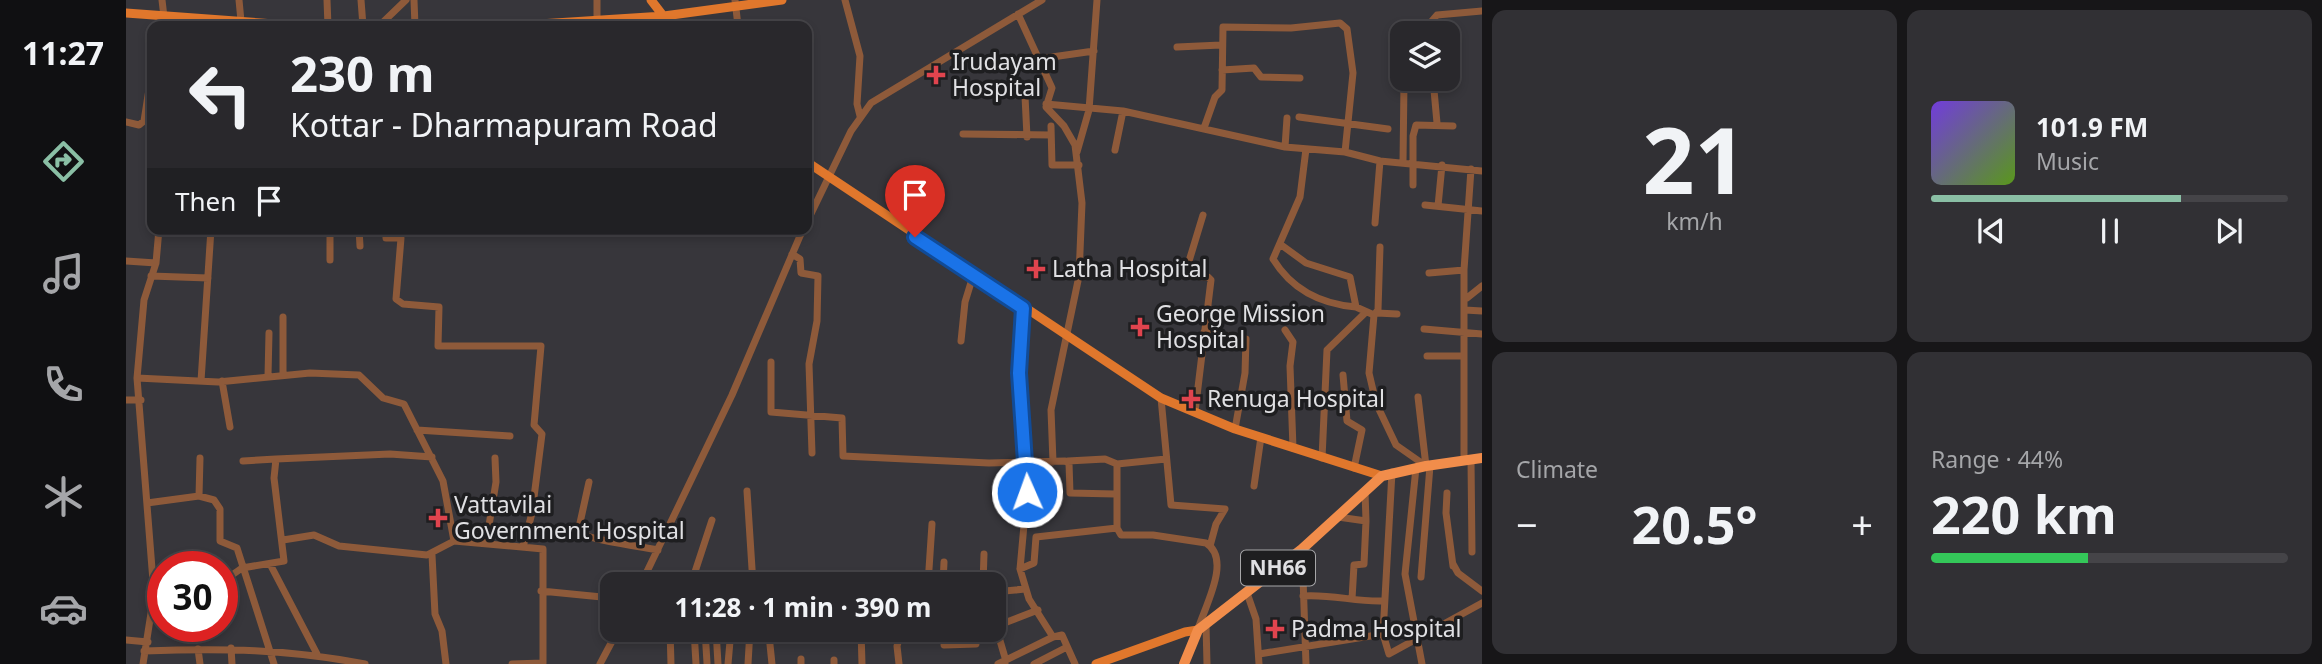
<!DOCTYPE html>
<meta charset="utf-8">
<style>
:root{--surface:#29282c;--page:#313034;--text:#f1f3f6;--muted:#a5a6a9;--line:#454448;--accent:#8abfa5}
body{margin:0;font-family:"Noto Sans",sans-serif;background:var(--page);color:var(--text);height:100vh;display:flex;flex-direction:column;font-size:26px;white-space:nowrap}
*{box-sizing:border-box;margin:0}
p{font-size:23px;color:var(--muted)}
.icon{flex:none;width:38px;height:38px;fill:none;stroke:currentColor;stroke-width:2;stroke-linecap:round;stroke-linejoin:round}
.map{position:relative;flex:1;overflow:hidden}
.side{display:flex;flex-direction:column;gap:10px;padding:10px;background:#171618;width:840px}
.side>*{flex:none}
.top-card{position:absolute;left:21px;top:21px;width:665px;height:214px;border-radius:14px;box-shadow:0 4px 10px #0003,0 0 0 2px var(--line);background:#29282c;color:var(--text);overflow:hidden}
.buttons{position:absolute;left:1264px;top:21px;display:grid;gap:14px}
.buttons a{display:grid;place-items:center;width:70px;height:70px;border-radius:14px;background:var(--surface);box-shadow:0 4px 10px #0003,0 0 0 2px var(--line);font-size:35px}
.speed{position:absolute;left:21px;top:551px;display:flex;gap:14px;font-size:35px;font-weight:700;text-align:center}
.speed>*{display:grid;place-content:center;width:91px;height:91px;border-radius:50%;background:var(--surface);box-shadow:0 4px 10px #0003,0 0 0 2px var(--line);line-height:1}
.speed .limit{border:10px solid #d22;background:#fff;color:#111}
.pin{position:absolute;display:grid;place-items:center;width:60px;height:60px;color:#fff;margin:-72px -30px;border-radius:50% 50% 50% 0;rotate:-45deg;box-shadow:0 0 7px #0007}
.pin .icon{rotate:45deg}
.me{position:absolute;width:77px;margin:-38px;rotate:358deg;stroke-linejoin:round;filter:drop-shadow(0 0 5px #0008)}
.turn{display:flex;align-items:center;gap:24px;height:147px;padding:0 28px;font-size:32px}
.turn .icon{width:91px;height:91px;stroke-width:2.5}
.turn b{display:block;font-size:49px;line-height:60px}
.then{display:flex;align-items:center;height:66px;padding:0 28px;background:#0003;gap:14px;font-size:26px}
.big{font-size:52px;font-weight:700;line-height:1.1}
.side .widget{flex:1;display:flex;flex-direction:column;justify-content:center;gap:10px;min-width:0;padding:0 24px;border-radius:14px;background:var(--page)}
.side .dial{align-items:center;gap:0}
.dial b{font-size:91px;line-height:1}
.song{display:flex;align-items:center;gap:21px}
.cover{width:84px;height:84px;border-radius:10px;background:linear-gradient(135deg,hsl(260 70% 55%),hsl(90 70% 35%))}
.played{height:7px;border-radius:4px;background:linear-gradient(90deg,var(--accent) 70%,var(--line) 70%)}
.keys{display:flex;justify-content:space-around;direction:ltr}
.heat{display:flex;justify-content:space-between;align-items:center;font-size:38px;direction:ltr}
.charge{height:10px;border-radius:5px;background:linear-gradient(90deg,#34c759 44%,var(--line) 0)}
.side .tiles{flex:1;display:grid;gap:10px;grid-template-columns:repeat(2,1fr)}
.trip{position:absolute;left:474px;top:572px;width:406px;height:70px;border-radius:14px;background:var(--surface);box-shadow:0 4px 10px #0003,0 0 0 2px var(--line);font-weight:700;line-height:70px;text-align:center}
main{display:flex;flex:1;min-height:0}
.tab-bar{display:flex;flex-direction:column;width:126px;justify-content:space-around;align-items:center;background:#101012;color:var(--muted)}
.tab-bar .icon{width:49px;height:49px}
.tab-bar .on{color:var(--accent)}
.tab-bar b{font-size:32px;color:var(--text)}
.map>svg:first-child{display:block}
</style>
<main>
<nav class="tab-bar">
<b>11:27</b>
<svg class="icon on" aria-label="directions" viewBox="0 0 24 24"><path d="M12 3l9 9-9 9-9-9zM9 14v-3h6M13 9l2 2-2 2"/></svg>
<svg class="icon" aria-label="music" viewBox="0 0 24 24"><path d="M9 18V5l10-2v13"/><circle cx="6" cy="18" r="3"/><circle cx="16" cy="16" r="3"/></svg>
<svg class="icon" aria-label="phone" viewBox="0 0 24 24"><path d="M5 4h4l2 5-3 2q2 4 5 5l2-3 5 2v4C11 20 4 13 5 4z"/></svg>
<svg class="icon" aria-label="climate" viewBox="0 0 24 24"><path d="M12 3v18M4 7l16 10M4 17L20 7"/></svg>
<svg class="icon" aria-label="car" viewBox="0 0 24 24"><path d="M5 17H2v-5l4-1 3-4h7l3 4 3 1v5h-3M9 17h6M6 11h13"/><circle cx="7" cy="17" r="2"/><circle cx="17" cy="17" r="2"/></svg>
</nav>
<div class="map">
<svg width="1356" height="664" viewBox="0 0 1356 664">
<rect width="100%" height="100%" fill="#37363b"/>
<g fill="none" stroke-linecap="round" stroke-linejoin="round">
<path stroke="#8e5a3a" stroke-width="7" d="M 36,0 L 38,17
M 113,0 L 115,21
M 201,0 L 202,26
M 235,0 L 237,26
M 288,0 L 289,26
M 609,0 L 612,26
M 719,0 L 734,56 L 731,104 L 734,116
M 892,14 L 926,88 L 920,107 L 938,126 L 949,145 L 956,203 L 953,276 L 925,410 L 927,462
M 471,20 L 471,0
M 33,26 L 34,17
M 253,26 L 280,0
M 1305,33 L 1305,22 L 1311,15 L 1356,11
M 1051,47 L 1095,45
M 912,59 L 968,51
M 1096,70 L 1128,68 L 1135,77 L 1174,78
M 1307,79 L 1311,123
M 899,96 L 901,137
M 920,104 L 997,111 L 1159,147 L 1219,152 L 1254,161 L 1356,171
M 1173,117 L 1262,129
M 0,122 L 13,125 L 18,121 L 26,70
M 925,126 L 926,165 L 953,165
M 1078,128 L 1089,97 L 1096,90 L 1097,27 L 1165,28 L 1214,23 L 1221,29 L 1227,73 L 1219,152
M 837,134 L 925,135
M 1159,147 L 1161,118
M 989,150 L 997,111
M 951,152 L 963,110 L 971,0
M 1277,162 L 1278,83
M 1287,185 L 1287,136 L 1290,125 L 1327,126
M 1299,205 L 1356,211
M 1312,206 L 1316,165
M 681,222 L 725,131 L 745,103 L 916,0
M 1249,223 L 1254,161
M 233,229 L 234,246
M 260,229 L 260,238 L 275,238 L 270,299 L 277,304 L 313,307 L 312,346 L 415,346 L 408,425 L 416,434 L 406,513 L 397,547
M 133,231 L 133,229
M 1154,244 L 1180,263 L 1224,277 L 1230,307 C 1194,304 1166,290 1147,259 L 1174,197 L 1180,149
M 666,254 L 674,259 L 675,273 L 692,276 L 691,321 L 683,364 L 686,453
M 204,260 L 204,229
M 0,261 L 30,263
M 1303,273 L 1338,270
M 25,276 L 82,278
M 1341,298 L 1356,286
M 1230,307 L 1248,315 L 1243,373 L 1250,403 L 1270,445 L 1300,466
M 897,308 L 893,373 L 901,492 L 894,569 L 903,599 L 927,637 L 936,635 L 949,664
M 1339,310 L 1356,311
M 1251,313 L 1271,314
M 1248,315 L 1252,310 L 1254,247
M 157,317 L 157,375
M 1298,329 L 1356,334
M 1159,330 L 1167,342 L 1164,366 L 1167,448
M 1078,332 L 1120,339 L 1119,373 L 1109,429
M 835,341 L 839,302 L 847,276
M 1301,356 L 1338,356
M 645,362 L 645,412 L 716,418 L 717,456 L 863,463 L 939,461 L 943,463 L 944,493 L 989,494
M 1217,375 L 1221,421 L 1236,430 L 1228,468
M 142,376 L 143,333
M 11,378 L 92,382 L 184,373 L 233,375 L 257,398 L 278,404 L 317,481 L 328,541 L 417,549 L 417,663 L 386,664
M 75,381 L 85,229
M 96,381 L 104,427
M 1292,397 L 1300,466
M 1035,398 L 1045,505 L 1099,509 L 1090,524 L 1084,546
M 0,400 L 15,400
M 1069,412 L 1085,280 L 1082,277 L 1062,276 L 1060,271 L 1077,215
M 291,430 L 384,436
M 1196,458 L 1201,350 L 1240,312
M 1040,459 L 991,464 L 991,528 L 995,535 L 1027,535 L 1080,543 C 1106,559 1079,606 1072,629
M 1345,460 L 1346,552
M 117,461 L 150,459
M 942,461 L 979,459 L 991,464
M 1338,461 L 1338,270 L 1345,169
M 1290,468 L 1279,574 L 1296,664
M 463,482 L 452,532 C 459,539 517,547 532,550
M 1128,486 L 1135,437
M 621,491 L 627,584
M 1239,491 L 1240,521
M 1321,493 L 1320,513 L 1327,566
M 73,496 L 74,458
M 21,503 L 73,496 L 88,500 L 94,509 L 94,541 L 111,548 L 148,664
M 1212,517 L 1240,521 L 1238,564 L 1228,565 L 1226,599
M 157,540 L 188,535 L 213,546 L 301,555 L 328,541
M 360,544 L 370,482 L 369,458
M 1176,549 L 1180,664
M 306,555 L 309,614 L 316,631 L 320,664
M 144,564 L 191,654
M 1327,564 L 1332,573 L 1356,591
M 894,569 L 908,563 L 910,537 L 991,528
M 1295,577 L 1304,466
M 96,582 L 116,568 L 158,561 L 148,478 L 150,459 L 264,454 L 306,457
M 759,582 L 761,584
M 515,584 L 606,395 L 677,229
M 565,584 L 586,520
M 652,584 L 654,576 L 675,584
M 802,584 L 806,524
M 817,584 L 818,562
M 857,584 L 858,554
M 415,591 L 486,598
M 868,592 L 899,589
M 1121,593 L 1130,619 L 1133,664
M 1177,596 C 1206,594 1229,602 1257,601
M 1080,624 L 1081,664
M 868,627 L 912,610
M 870,627 L 880,661
M 544,630 L 545,664
M 568,630 L 570,664
M 579,630 L 581,663
M 590,630 L 592,664
M 639,630 L 643,635 L 646,664
M 735,630 L 736,664
M 1257,634 L 1266,472
M 643,635 L 712,630
M 0,640 L 22,642
M 818,645 L 850,644 L 849,631
M 105,648 L 106,664
M 72,649 L 74,664
M 18,651 C 97,648 161,649 239,664
M 1133,654 L 1257,634 L 1263,654 L 1356,603
M 675,659 L 675,664
M 708,660 L 708,664
M 17,664 L 28,594 L 11,378 L 18,300 L 30,263 L 33,229
M 474,664 L 492,630
M 602,664 L 605,630
M 622,664 L 624,630
M 773,664 L 771,646 L 776,630
M 872,664 L 927,637
M 908,664 L 941,647"/>
<path stroke="#e0772c" stroke-width="9" d="M 525,0 L 545,26
M 0,13 L 176,26
M 193,26 L 205,26
M 381,26 L 538,16 L 656,0
M 681,162 L 1035,398 L 1109,429 L 1256,476
M 970,664 L 1059,632 L 1072,630"/>
<path stroke="#f18d4b" stroke-width="10" d="M 1058,664 L 1072,630 L 1176,549 L 1256,476 L 1300,466 L 1356,458"/>
</g>
<g fill="none" stroke-linecap="round" stroke-linejoin="round">
<defs>
<path id="route" d="M 789,237 L 897,308 L 893,373 L 901,492"/>
</defs>
<use href="#route" stroke="#114b97" stroke-width="18"/>
<use href="#route" stroke="#1a73e8" stroke-width="12"/>
</g>
<g fill="#e0444e" stroke="#1e1e20" stroke-width="2.5">
<path d="M806.5 64.5h7v7h7v7h-7v7h-7v-7h-7v-7h7z"/>
<path d="M906.5 258.5h7v7h7v7h-7v7h-7v-7h-7v-7h7z"/>
<path d="M1010.5 316.5h7v7h7v7h-7v7h-7v-7h-7v-7h7z"/>
<path d="M1061.5 388.5h7v7h7v7h-7v7h-7v-7h-7v-7h7z"/>
<path d="M308.5 507.5h7v7h7v7h-7v7h-7v-7h-7v-7h7z"/>
<path d="M1145.5 618.5h7v7h7v7h-7v7h-7v-7h-7v-7h7z"/>
</g>
<g text-anchor="middle" stroke-width="7" stroke-linejoin="round" paint-order="stroke">
<rect fill="#1e1e20" stroke="#a6a6a8" stroke-width="2" x="1115" y="550.5" width="74" height="35" rx="5"/>
<g font-size="21" font-weight="bold" fill="#e0e0e3">
<text x="1152" y="575">NH66</text>
</g>
<g font-size="23" fill="#e0e0e3" stroke="#1e1e20" text-anchor="start">
<text x="826" y="70">Irudayam<tspan x="826" dy="26">Hospital</tspan></text>
<text x="926" y="277">Latha Hospital</text>
<text x="1030" y="322">George Mission<tspan x="1030" dy="26">Hospital</tspan></text>
<text x="1081" y="407">Renuga Hospital</text>
<text x="328" y="513">Vattavilai<tspan x="328" dy="26">Government Hospital</tspan></text>
<text x="1165" y="637">Padma Hospital</text>
</g>
</g>
</svg>
<div class="buttons">
<a><svg class="icon" aria-label="layers" viewBox="0 0 24 24"><path d="M12 4l9 5-9 5-9-5zM3 14l9 5 9-5"/></svg></a>
</div>
<div class="speed"><div class="limit">30</div></div>
<div class="pin" style="left:789px;top:237px;background:#d93025"><svg class="icon" aria-label="arrive" viewBox="0 0 24 24"><path d="M6 21V4h12l-3 4 3 4H6"/></svg></div>
<svg class="me" style="left:901px;top:492px" viewBox="-20 -20 40 40"><circle r="17" fill="#1a73e8" stroke="#fff" stroke-width="3"/><path d="M0-11L8 9 0 5-8 9z" fill="#fff"/></svg>
<div class="trip">11:28 · 1 min · 390 m</div>
<div class="top-card">
<div class="turn"><svg class="icon" aria-label="left" viewBox="0 0 24 24"><path d="M17 20v-9H6M10 6l-5 5 5 5"/></svg><div><b>230 m</b>Kottar - Dharmapuram Road</div></div>
<div class="then">Then<svg class="icon" aria-label="arrive" viewBox="0 0 24 24"><path d="M6 21V4h12l-3 4 3 4H6"/></svg></div>
</div>
</div>
<section class="side">
<div class="tiles">
<div class="widget dial"><b>21</b><p>km/h</p></div>
<div class="widget">
<div class="song"><i class="cover"></i><div><b>101.9 FM</b><p>Music</p></div></div>
<div class="played"></div>
<div class="keys"><svg class="icon" aria-label="previous" viewBox="0 0 24 24"><path d="M18 5L8 12l10 7zM5 5v14"/></svg><svg class="icon" aria-label="pause" viewBox="0 0 24 24"><path d="M8 5v14M16 5v14"/></svg><svg class="icon" aria-label="next" viewBox="0 0 24 24"><path d="M6 5l10 7-10 7zM19 5v14"/></svg></div>
</div>
<div class="widget"><p>Climate</p>
<div class="heat"><a>−</a><b class="big">20.5°</b><a>+</a></div>
</div>
<div class="widget"><p>Range · 44%</p><b class="big">220 km</b><div class="charge"></div></div>
</div>
</section>
</main>
